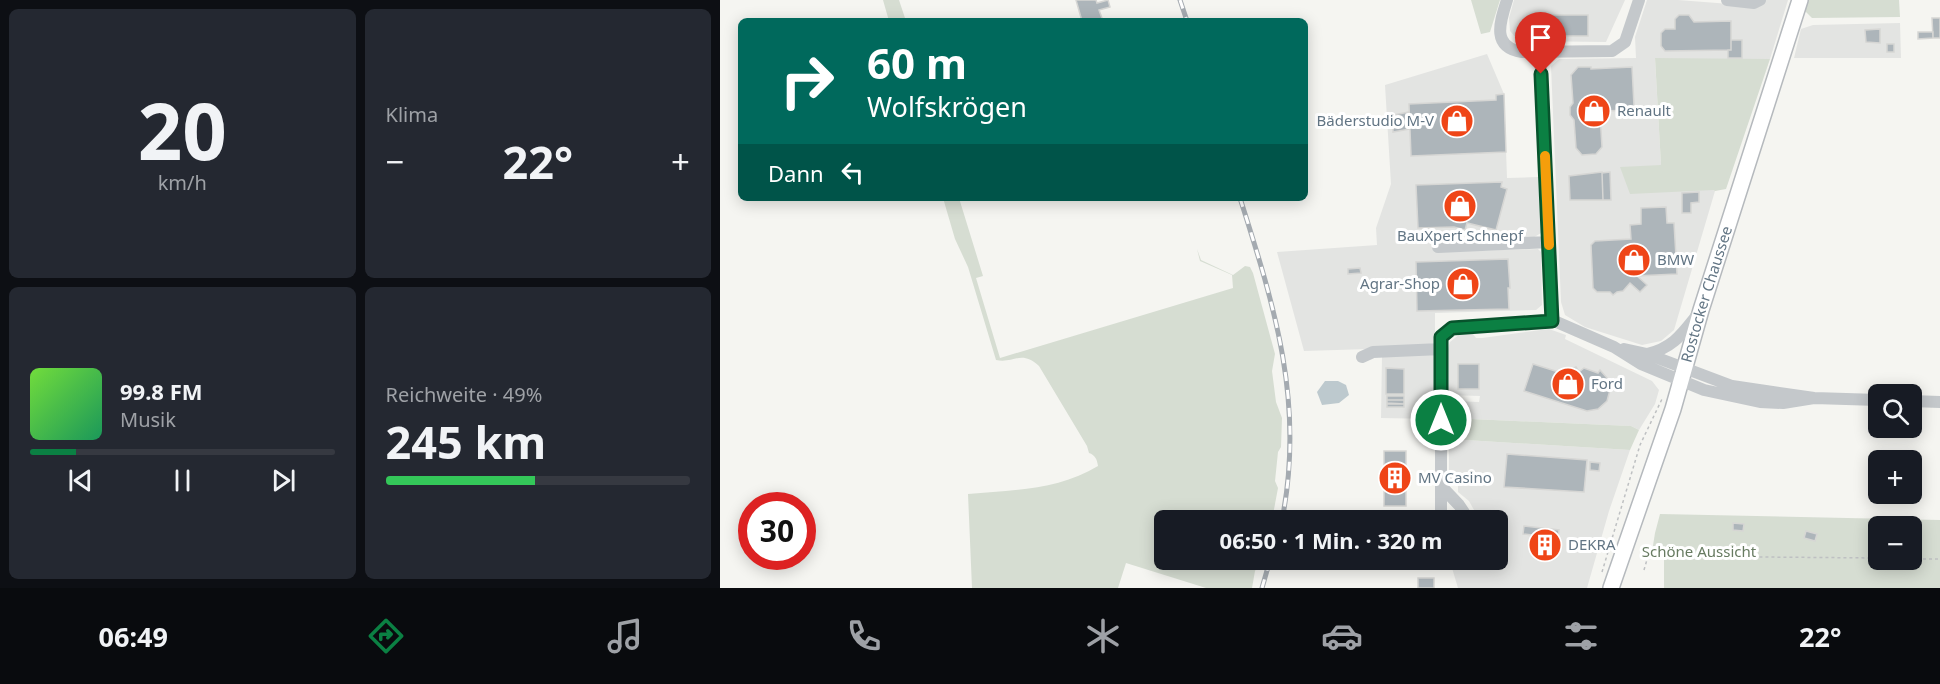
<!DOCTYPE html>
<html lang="de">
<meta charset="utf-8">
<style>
:root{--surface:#171b24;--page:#242831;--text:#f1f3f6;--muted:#9ea1a6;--line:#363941;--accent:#0b8043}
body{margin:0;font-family:"Noto Sans",sans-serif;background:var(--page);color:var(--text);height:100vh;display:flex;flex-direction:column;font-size:22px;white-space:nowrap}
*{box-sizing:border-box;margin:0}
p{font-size:20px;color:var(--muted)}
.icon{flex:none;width:33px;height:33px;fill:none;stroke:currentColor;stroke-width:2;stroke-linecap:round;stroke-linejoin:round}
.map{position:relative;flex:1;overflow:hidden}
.drawer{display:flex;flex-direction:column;gap:9px;padding:9px;background:#0d0f14;width:720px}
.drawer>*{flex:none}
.hud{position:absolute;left:18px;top:18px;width:570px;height:183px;border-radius:9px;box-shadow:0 3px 15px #0003;background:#00695c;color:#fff;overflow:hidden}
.fabs{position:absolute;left:1148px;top:384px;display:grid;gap:12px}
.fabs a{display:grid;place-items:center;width:54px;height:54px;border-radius:9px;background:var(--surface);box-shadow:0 3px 15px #0003;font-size:30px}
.speed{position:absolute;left:18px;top:492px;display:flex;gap:12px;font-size:30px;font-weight:700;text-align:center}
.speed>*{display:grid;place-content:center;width:78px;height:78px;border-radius:50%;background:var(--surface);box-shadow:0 3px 15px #0003;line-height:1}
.speed .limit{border:9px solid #d22;background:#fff;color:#111}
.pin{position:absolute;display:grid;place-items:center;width:51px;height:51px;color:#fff;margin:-62px -26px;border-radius:50% 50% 50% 0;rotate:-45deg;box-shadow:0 0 6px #0007}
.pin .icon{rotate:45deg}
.me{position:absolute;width:66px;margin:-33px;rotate:0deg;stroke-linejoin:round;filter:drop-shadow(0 0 4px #0008)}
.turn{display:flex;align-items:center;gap:21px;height:126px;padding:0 30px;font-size:27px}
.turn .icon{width:78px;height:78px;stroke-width:2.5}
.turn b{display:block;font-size:42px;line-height:51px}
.then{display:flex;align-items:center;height:57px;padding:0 30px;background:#0003;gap:12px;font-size:22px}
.big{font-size:45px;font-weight:700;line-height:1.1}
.drawer .widget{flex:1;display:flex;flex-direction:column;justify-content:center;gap:9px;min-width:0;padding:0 21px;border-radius:9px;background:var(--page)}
.drawer .dial{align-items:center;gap:0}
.dial b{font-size:78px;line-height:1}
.song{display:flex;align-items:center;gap:18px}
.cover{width:72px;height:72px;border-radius:9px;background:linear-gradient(135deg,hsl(100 70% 55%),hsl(150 70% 35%))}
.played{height:6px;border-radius:3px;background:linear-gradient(90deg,var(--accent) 15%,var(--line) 15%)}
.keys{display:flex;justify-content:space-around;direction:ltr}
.heat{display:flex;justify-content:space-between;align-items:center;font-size:33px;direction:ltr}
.charge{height:9px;border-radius:4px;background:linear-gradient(90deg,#34c759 49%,var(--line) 0)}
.drawer .tiles{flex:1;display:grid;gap:9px;grid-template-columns:repeat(2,1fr)}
.trip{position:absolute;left:434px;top:510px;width:354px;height:60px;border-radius:9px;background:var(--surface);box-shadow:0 3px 15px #0003;font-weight:700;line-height:60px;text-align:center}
.tabs{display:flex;height:96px;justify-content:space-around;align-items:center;background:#090b0e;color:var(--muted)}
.tabs .icon{width:42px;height:42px}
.tabs .current{color:var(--accent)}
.tabs b{font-size:27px;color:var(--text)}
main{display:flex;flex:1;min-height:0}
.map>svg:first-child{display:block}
</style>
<main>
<section class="drawer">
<div class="tiles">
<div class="widget dial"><b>20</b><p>km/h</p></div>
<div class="widget"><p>Klima</p>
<div class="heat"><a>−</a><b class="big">22°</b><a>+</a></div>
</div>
<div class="widget">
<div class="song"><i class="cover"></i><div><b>99.8 FM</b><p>Musik</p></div></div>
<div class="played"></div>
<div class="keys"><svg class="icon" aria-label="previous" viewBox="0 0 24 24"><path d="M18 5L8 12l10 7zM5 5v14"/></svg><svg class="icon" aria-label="pause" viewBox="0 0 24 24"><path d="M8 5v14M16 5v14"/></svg><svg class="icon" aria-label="next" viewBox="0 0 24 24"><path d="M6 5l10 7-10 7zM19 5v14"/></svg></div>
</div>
<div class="widget"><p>Reichweite · 49%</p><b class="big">245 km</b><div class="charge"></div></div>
</div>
</section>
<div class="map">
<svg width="1220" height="588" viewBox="0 0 1220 588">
<rect width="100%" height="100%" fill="#f5f5f1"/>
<path fill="#e3e4e2" d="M 794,0 L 905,0 L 886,42 L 799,41 L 790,31 L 789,18 Z
M 927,0 L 958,0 L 1010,4 L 1011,0 L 1068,0 L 1050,59 L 935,59 L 941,165 L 995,191 L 954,330 L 941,341 L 922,345 L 865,327 L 845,315 L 841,302 L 831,66 L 839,59 L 916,58 L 915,37 Z
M 1180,23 L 1181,58 L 1074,58 L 1081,29 L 1093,25 Z
M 767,54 L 784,94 L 787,178 L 818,177 L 821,233 L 811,239 L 786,240 L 785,232 L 734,235 L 733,242 L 717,252 L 818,249 L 821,252 L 822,305 L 816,310 L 715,313 L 715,347 L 584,351 L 557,252 L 657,245 L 656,228 L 671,184 L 665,85 Z
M 829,329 L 846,335 L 845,339 L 932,381 L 939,390 L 935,404 L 919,430 L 911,426 L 729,418 L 729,401 L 759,402 L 760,396 L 728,395 L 728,349 L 730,342 L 740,334 L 753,334 L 756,338 L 762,338 Z
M 715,353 L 715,419 L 661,418 L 662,356 Z
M 729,439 L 910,450 L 889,511 L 867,588 L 738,588 L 732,568 L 722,568 L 722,560 L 777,560 L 777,520 L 754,520 L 754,510 L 749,501 L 738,492 L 738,480 L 729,480 Z"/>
<path fill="#d6ddd2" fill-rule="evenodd" d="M 163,0 L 179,0 L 186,21 L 169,21 Z
M 751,0 L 780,0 L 770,32 L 761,34 Z
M 1087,0 L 1179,0 L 1180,17 L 1092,18 L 1084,10 Z
M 935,58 L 1050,59 L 1006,189 L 995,191 L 993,190 L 910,194 L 900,167 L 941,165 Z
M 223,198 L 239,198 L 263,276 L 256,278 L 280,358 L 513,288 L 512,275 L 480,261 L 477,249 L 481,260 L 513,275 L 525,266 L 530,267 L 533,273 L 555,354 L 552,371 L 556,402 L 562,418 L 561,447 L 558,452 L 555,481 L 558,488 L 552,520 L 444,520 L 444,560 L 541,560 L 535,571 L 532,588 L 486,588 L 406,563 L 398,588 L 252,588 L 248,494 C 293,490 339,490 378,466 C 377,459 375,455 369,453 L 367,446 L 319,366 C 301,349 294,364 276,360 L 248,267 L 235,239 Z
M 729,418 L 911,426 L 919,430 L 910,450 L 729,439 Z
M 940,514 L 1220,520 L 1220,588 L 944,588 L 944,559 L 931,558 L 935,533 ZM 1158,526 L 1191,526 L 1191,560 L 1158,560 Z"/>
<path fill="#bdc9ce" d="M 605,381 L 618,381 L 626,385 L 629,395 L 619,403 L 602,405 L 597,392 Z"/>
<path fill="#adb5ba" stroke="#d6d6d4" stroke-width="1.5" d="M 356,0 L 376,0 L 377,3 L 388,0 L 390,7 L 379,10 L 383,21 L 362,21 Z
M 817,15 L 868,15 L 868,36 L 817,36 Z
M 959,15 L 969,15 L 974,22 L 1011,21 L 1011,50 L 945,51 L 941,46 L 941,33 L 945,29 L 955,29 L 955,19 Z
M 1212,18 L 1220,18 L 1220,38 L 1213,38 Z
M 1160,29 L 1160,43 L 1146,42 L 1145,30 Z
M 1198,32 L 1213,32 L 1213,38 L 1198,39 Z
M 1011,40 L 1022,40 L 1022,58 L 1008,58 L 1008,50 L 1011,50 Z
M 1167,44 L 1174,44 L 1174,52 L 1167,52 Z
M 858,67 L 871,67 L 871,69 L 912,67 L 914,106 L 911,110 L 883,111 L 880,114 L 882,147 L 876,154 L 862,155 L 856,148 L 854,120 L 850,115 L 850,107 L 853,103 L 851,75 Z
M 784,94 L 786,152 L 691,156 L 689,104 L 776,100 L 776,95 Z
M 689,112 L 690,129 L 673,132 L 673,115 Z
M 882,172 L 883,200 L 850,200 L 849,176 Z
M 890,172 L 891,200 L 883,200 L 882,173 Z
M 782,182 L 781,187 L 787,189 L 776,230 L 747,223 L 745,230 L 734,227 L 698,228 L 696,185 Z
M 979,192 L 979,202 L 971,203 L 971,213 L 962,213 L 962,193 Z
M 946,207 L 947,223 L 954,223 L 957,274 L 917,276 L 927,285 L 920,292 L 910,283 L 903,291 L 897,292 L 893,295 L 890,292 L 877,292 L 873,288 L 871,245 L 875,241 L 911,239 L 910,225 L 921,224 L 921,208 Z
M 788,259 L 790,288 L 788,288 L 789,309 L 697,311 L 696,262 Z
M 640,268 L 641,273 L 628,274 L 628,269 Z
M 738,364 L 759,364 L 759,389 L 738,389 Z
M 813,364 L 848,375 L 849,370 L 856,367 L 859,372 L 864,368 L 878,373 L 880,370 L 888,379 L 890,390 L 887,401 L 878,409 L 867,411 L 804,391 Z
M 666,368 L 684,369 L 684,394 L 666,394 Z
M 667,396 L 684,396 L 684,400 L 667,400 Z
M 667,400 L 684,400 L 684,404 L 667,403 Z
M 667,404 L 684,404 L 684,407 L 667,407 Z
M 664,451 L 686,451 L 686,506 L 664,506 Z
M 787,454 L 867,460 L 864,492 L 784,487 Z
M 870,462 L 880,463 L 879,471 L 870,470 Z
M 1013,523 L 1024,524 L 1023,531 L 1013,530 Z
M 1189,523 L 1201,524 L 1201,531 L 1191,531 Z
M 804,526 L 839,530 L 838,538 L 803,534 Z
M 1086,531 L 1097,534 L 1095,541 L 1084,538 Z
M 814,536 L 838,538 L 836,555 L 812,552 Z
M 698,578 L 714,578 L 714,588 L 698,588 Z"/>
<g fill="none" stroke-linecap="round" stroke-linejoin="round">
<defs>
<g id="major">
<path id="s1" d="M 891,588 L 953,409 L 981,310 L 1080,0"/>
</g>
</defs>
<use href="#major" stroke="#b5b9bd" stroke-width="18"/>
<path stroke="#bec0c2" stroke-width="1.5" stroke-dasharray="3 3" stroke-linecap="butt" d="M 1191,559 L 1220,559
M 924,570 L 928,556 L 1158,558
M 882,572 L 920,445 L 942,399"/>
<path stroke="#c4c8cb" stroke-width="12" d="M 787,0 C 780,22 771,47 802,52 L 892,51 L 905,42 L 919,0
M 1007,0 L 1034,3 L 1040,0
M 820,52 L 832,320
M 718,247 L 829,242
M 904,349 L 927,354 L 1012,386 L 1094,398 L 1158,400
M 927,354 C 953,348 962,334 978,314
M 642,357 L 653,352 L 721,349
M 1191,401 L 1220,402
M 721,486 L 739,505 L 745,514 L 743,520
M 721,520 L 721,337 L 732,328 L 832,320 L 894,347 L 921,364 L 984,390 L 1040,402 L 1063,403 L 1094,398"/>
<use href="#major" stroke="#fff" stroke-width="15"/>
<defs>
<path id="rail" d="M 460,0 L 467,21
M 520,198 C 555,308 585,404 562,520
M 542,588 L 550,560"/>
</defs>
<use href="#rail" stroke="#a4aab0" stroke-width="5"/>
<use href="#rail" stroke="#fff" stroke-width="3" stroke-dasharray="9" stroke-linecap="butt"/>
</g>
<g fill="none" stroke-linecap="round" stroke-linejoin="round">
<defs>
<path id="route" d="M 721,420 L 721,337 L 732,328 L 832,321 L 821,74"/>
</defs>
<use href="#route" stroke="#07532c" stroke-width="15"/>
<use href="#route" stroke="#0b8043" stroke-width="10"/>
<path stroke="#f59e0b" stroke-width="10" d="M 825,156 L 829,245"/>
</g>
<defs>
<symbol id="shop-disc" viewBox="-11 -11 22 22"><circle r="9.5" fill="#ef4517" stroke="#fff"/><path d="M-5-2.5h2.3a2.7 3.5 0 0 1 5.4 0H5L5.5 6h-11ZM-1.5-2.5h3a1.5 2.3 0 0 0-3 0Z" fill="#fff"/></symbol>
<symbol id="building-disc" viewBox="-11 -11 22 22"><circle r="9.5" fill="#ef4517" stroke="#fff"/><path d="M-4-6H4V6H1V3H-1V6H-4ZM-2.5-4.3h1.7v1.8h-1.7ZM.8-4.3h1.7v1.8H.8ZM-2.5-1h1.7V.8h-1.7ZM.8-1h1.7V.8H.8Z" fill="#fff"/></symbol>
</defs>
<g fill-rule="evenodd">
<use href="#shop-disc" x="855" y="92" width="38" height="38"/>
<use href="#shop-disc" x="718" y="102" width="38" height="38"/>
<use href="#shop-disc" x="721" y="187" width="38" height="38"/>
<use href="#shop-disc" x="895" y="241" width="38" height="38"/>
<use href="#shop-disc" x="724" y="265" width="38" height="38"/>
<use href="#shop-disc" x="829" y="365" width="38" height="38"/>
<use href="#building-disc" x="656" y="459" width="38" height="38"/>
<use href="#building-disc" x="806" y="526" width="38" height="38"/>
</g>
<g text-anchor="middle" stroke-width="6" stroke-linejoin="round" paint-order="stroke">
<g font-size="15" fill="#627584" stroke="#fff" text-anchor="start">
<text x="897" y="116">Renault</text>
<text x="714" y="126" text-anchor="end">Bäderstudio M-V</text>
<text x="740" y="241" text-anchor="middle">BauXpert Schnepf</text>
<text x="937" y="265">BMW</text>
<text x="720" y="289" text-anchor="end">Agrar-Shop</text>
<text x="871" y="389">Ford</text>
<text x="698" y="483">MV Casino</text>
<text x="848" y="550">DEKRA</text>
</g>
<g font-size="15" fill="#627584" stroke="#fff">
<text dy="5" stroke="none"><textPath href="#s1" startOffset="309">Rostocker Chaussee</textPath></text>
</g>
<g font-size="15" fill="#677b61" stroke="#fff">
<text x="979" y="557">Schöne Aussicht</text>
</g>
</g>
</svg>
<div class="fabs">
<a><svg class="icon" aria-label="search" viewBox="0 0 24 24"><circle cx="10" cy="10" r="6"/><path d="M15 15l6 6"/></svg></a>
<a>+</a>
<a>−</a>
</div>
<div class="speed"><div class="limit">30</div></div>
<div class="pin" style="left:821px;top:74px;background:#d93025"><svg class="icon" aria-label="arrive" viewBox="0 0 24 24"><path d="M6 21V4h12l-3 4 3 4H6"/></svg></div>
<svg class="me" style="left:721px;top:420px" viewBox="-20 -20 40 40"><circle r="17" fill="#0b8043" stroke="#fff" stroke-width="3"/><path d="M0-11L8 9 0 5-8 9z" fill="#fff"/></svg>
<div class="trip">06:50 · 1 Min. · 320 m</div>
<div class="hud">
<div class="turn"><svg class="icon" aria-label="right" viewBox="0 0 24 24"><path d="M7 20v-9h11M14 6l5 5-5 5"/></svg><div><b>60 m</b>Wolfskrögen</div></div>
<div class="then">Dann<svg class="icon" aria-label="left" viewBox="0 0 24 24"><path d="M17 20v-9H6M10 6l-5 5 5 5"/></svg></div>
</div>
</div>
</main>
<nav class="tabs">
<b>06:49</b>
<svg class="icon current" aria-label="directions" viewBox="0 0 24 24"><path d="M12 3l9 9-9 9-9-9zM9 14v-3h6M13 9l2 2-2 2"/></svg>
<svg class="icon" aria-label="music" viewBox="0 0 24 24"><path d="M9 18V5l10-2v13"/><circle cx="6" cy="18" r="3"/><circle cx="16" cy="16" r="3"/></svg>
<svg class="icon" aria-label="phone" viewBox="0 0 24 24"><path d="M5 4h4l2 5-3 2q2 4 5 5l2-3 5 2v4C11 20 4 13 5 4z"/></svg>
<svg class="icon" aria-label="climate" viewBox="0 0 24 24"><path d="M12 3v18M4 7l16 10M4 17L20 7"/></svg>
<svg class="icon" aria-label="car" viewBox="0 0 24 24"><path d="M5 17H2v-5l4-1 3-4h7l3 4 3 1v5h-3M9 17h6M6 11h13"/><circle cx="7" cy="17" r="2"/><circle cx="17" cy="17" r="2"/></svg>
<svg class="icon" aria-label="filters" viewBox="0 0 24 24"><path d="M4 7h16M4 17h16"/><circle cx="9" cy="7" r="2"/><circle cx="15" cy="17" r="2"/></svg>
<b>22°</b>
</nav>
